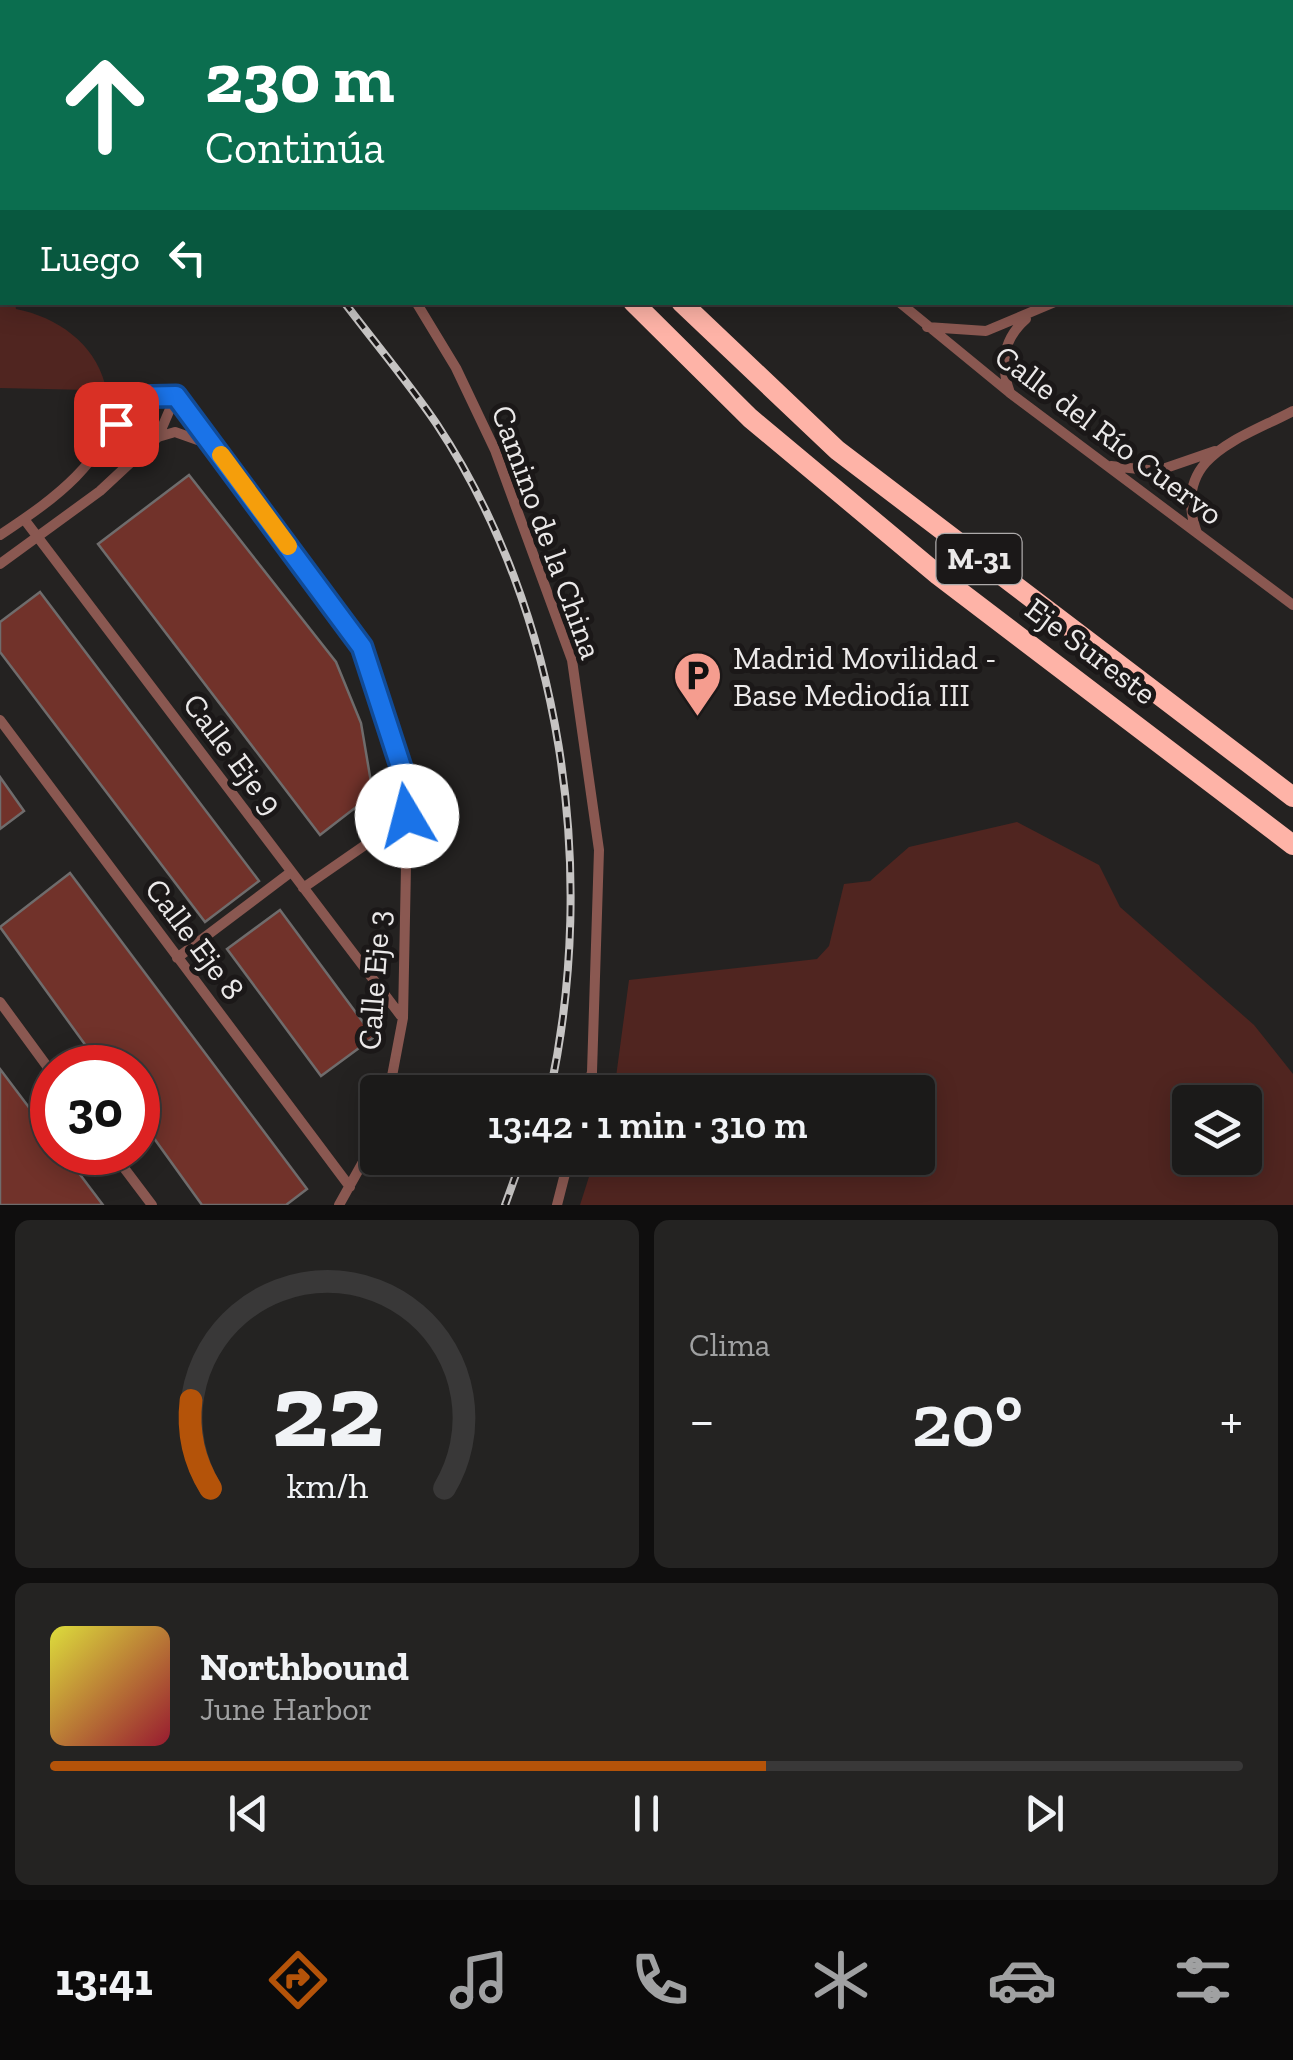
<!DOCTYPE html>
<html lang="es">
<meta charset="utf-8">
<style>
:root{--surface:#1b1a19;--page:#242322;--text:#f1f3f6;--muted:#a0a1a2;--line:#393838;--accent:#b45309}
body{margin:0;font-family:"Zilla Slab",serif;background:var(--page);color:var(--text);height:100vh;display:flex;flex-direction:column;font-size:38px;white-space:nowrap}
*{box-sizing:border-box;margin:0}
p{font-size:32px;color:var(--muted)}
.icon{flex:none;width:55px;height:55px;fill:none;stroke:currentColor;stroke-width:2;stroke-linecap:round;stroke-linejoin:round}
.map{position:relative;height:1205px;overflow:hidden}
.drawer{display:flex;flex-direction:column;gap:15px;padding:15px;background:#0f0e0e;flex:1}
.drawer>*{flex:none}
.banner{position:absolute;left:0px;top:0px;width:1295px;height:305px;box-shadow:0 5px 25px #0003,0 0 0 2px var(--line);background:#0b6e4f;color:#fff;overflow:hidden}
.buttons{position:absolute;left:1172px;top:1085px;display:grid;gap:20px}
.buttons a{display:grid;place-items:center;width:90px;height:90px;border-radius:10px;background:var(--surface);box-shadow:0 5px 25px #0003,0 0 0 2px var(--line);font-size:50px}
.speed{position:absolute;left:30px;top:1045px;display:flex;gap:20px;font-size:50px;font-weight:700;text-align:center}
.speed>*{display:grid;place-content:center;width:130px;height:130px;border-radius:50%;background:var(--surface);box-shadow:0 5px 25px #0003,0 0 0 2px var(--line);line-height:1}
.speed .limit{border:15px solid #d22;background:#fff;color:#111}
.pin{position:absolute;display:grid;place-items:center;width:85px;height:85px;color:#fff;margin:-42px;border-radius:20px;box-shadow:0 5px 15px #0006}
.me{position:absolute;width:110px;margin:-55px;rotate:352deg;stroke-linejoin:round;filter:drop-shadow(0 0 8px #0008)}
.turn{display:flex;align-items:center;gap:35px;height:210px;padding:0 40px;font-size:45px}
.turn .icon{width:130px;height:130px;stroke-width:2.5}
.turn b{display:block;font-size:70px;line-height:85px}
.then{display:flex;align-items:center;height:95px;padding:0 40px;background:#0003;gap:20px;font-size:38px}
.big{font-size:75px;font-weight:600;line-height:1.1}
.drawer .card{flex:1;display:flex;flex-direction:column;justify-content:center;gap:15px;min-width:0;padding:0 35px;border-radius:15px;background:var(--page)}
.drawer .dial{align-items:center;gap:0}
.dial svg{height:260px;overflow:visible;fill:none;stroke:var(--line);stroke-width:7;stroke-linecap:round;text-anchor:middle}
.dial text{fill:var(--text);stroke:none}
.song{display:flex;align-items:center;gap:30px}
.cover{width:120px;height:120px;border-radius:15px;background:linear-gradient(135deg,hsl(60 70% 55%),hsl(350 70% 35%))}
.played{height:10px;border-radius:5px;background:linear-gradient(90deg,var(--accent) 60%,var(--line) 60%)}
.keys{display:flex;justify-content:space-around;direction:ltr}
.heat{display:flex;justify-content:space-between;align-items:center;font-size:55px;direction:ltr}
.drawer .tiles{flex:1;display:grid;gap:15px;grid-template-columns:1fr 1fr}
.card:last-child{grid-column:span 2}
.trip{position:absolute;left:360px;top:1075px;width:575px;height:100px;border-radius:10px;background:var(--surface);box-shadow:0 5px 25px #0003,0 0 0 2px var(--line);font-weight:600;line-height:100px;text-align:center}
.tabs{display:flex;height:160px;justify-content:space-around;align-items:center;background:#0b0a0a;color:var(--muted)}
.tabs .icon{width:70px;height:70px}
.tabs .on{color:var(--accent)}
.tabs b{font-size:45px;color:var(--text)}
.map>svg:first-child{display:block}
</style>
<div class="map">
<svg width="1293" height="1205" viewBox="0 0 1293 1205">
<rect width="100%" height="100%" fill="#242221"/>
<path fill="#502520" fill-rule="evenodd" d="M 0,0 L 92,2 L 2,2 L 2,302 L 15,303 L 16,309 C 57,317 94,343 105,384 L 90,390 L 0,388 Z
M 1017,822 L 1099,865 L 1120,907 L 1254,1025 L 1293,1074 L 1293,1205 L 580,1205 L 595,1158 L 918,1158 L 918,1092 L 614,1092 L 629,980 L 817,959 L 829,946 L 844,884 L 870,881 L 909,847 ZM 1190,1102 L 1245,1102 L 1245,1158 L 1190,1158 Z"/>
<path fill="#71322a" stroke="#6f6c6c" stroke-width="2.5" d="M 189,475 L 336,662 L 361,723 L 373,794 L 320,835 L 98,544 Z
M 40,592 L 259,881 L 205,922 L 0,652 L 0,622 Z
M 0,777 L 24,811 L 0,829 Z
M 70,873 L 307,1189 L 286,1205 L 202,1205 L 138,1116 L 138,1068 L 102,1068 L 0,927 Z
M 280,910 L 374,1037 L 321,1076 L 227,949 Z
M 0,1069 L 52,1138 L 52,1152 L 63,1152 L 103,1205 L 0,1205 Z"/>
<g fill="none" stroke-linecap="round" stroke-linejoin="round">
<path stroke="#8a5851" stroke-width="10" d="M 1222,0 L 1223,2
M 724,2 L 725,0
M 1165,2 L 1170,0
M 1292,135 L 1293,136
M 1292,176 L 1293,176
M 1292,218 L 1293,219
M 416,302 L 456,368 L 495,450 L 572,660 L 599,850 L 592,1072 L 586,1092
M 899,302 L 1010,393 L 1293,605
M 927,327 L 986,331 L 1055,302
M 1010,393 C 1000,365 1002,340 1026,319
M 158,437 L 175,432 L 209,444
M 1111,466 L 1157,471 L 1215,451
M 24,519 L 401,1016
M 1197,533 C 1170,457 1238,440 1293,411
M 0,535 C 62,494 97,467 128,397 L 176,395 L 362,647 L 402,771 L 407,816 L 403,1018 L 389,1092
M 0,564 L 100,491 L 158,437 L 176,395
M 0,720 L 350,1187
M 303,888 L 407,816
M 177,958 L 291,872
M 0,1002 L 52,1073
M 112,1152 L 152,1205
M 339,1205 L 378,1135
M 557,1205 L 569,1158"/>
<path stroke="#c5756a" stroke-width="15" d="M 185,2 L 188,0
M 632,2 L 634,0
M 652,2 L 656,0
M 0,132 L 2,131
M 0,294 L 2,293"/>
<path stroke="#feb3a7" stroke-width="20" d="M 403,0 L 405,2
M 443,0 L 445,2
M 633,302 L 750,418 L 938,575 L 1293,845
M 681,302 L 837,450 L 1293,797"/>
<defs>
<path id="rail" d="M 106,0 L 107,2
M 344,302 C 375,343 408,382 436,423 C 563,614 598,871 550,1092
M 505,1205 L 522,1158"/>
</defs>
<use href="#rail" stroke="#c6c4c3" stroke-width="8"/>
<use href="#rail" stroke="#1b1818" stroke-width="4" stroke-dasharray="11" stroke-linecap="butt"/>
</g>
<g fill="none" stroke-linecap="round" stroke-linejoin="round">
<defs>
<path id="route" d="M 116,424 L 128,397 L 176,396 L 362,647 L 402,770 L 407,816"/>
</defs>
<use href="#route" stroke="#114b97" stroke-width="25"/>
<use href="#route" stroke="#1a73e8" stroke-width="18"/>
<path stroke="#f59e0b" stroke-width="18" d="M 221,455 L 288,546"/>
</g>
<defs>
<symbol id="parking-pin" viewBox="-11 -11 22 30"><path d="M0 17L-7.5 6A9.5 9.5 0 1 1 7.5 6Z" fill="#f59d8f" stroke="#1b1818"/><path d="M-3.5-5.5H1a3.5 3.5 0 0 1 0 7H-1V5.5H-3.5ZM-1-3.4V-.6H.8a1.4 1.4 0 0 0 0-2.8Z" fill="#111"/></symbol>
</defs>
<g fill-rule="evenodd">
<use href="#parking-pin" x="670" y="648" width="55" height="75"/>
</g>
<g text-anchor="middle" stroke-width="10" stroke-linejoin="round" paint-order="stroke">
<rect fill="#1b1818" stroke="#adaaaa" stroke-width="2.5" x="936.5" y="534" width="85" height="50" rx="8"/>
<g font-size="30" font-weight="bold" fill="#ebe9e9">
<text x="979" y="569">M-31</text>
</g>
<g font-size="32" fill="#ebe9e9" stroke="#1b1818">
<text transform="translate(1109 435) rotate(37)" y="11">Calle del Río Cuervo</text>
<text transform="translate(547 532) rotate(70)" y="11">Camino de la China</text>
<text transform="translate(1091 651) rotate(37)" y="11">Eje Sureste</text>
<text transform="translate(233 754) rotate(53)" y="11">Calle Eje 9</text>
<text transform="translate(195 939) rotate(53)" y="11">Calle Eje 8</text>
<text transform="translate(374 980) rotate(-86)" y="11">Calle Eje 3</text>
</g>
<g font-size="32" fill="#ebe9e9" stroke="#1b1818" text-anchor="start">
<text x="733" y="669">Madrid Movilidad -<tspan x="733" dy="37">Base Mediodía III</tspan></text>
</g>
</g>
</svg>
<div class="buttons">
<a><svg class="icon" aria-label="layers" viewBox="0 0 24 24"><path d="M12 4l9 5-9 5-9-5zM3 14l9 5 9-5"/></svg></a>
</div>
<div class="speed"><div class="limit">30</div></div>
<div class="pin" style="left:116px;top:424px;background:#d93025"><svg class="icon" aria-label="arrive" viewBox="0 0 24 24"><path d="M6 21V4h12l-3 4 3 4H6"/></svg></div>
<svg class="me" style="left:407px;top:816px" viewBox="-20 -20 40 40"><circle r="19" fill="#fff"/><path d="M0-13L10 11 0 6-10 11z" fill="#1a73e8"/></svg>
<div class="trip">13:42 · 1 min · 310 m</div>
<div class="banner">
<div class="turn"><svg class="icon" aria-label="ahead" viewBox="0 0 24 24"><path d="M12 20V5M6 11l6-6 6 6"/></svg><div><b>230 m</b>Continúa</div></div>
<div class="then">Luego<svg class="icon" aria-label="left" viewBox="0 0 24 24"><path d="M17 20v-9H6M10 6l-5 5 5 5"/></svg></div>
</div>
</div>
<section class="drawer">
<div class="tiles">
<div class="card dial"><svg viewBox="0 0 100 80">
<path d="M14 69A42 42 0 1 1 86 69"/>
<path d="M14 69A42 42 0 0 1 8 42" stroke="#b45309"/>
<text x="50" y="56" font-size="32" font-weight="700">22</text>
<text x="50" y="72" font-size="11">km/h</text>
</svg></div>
<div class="card"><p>Clima</p>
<div class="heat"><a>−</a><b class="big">20°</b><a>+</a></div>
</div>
<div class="card">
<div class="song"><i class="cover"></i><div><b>Northbound</b><p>June Harbor</p></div></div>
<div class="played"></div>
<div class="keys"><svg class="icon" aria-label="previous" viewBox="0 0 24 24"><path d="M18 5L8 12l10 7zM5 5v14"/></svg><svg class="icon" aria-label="pause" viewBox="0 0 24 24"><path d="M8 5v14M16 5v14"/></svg><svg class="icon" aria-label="next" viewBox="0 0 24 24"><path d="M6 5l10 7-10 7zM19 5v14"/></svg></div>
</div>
</div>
</section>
<nav class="tabs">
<b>13:41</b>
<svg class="icon on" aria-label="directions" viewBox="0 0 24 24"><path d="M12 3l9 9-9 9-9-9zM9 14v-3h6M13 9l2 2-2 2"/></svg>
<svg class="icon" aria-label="music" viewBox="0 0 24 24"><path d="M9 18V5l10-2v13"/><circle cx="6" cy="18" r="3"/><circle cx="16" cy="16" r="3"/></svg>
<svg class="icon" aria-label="phone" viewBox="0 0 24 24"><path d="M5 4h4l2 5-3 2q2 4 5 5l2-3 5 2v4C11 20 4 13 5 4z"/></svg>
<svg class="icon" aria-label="climate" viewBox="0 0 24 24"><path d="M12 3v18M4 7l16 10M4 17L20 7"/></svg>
<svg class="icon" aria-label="car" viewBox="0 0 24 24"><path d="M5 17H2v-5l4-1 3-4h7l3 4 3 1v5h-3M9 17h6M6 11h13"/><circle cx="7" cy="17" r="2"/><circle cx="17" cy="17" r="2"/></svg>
<svg class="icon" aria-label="filters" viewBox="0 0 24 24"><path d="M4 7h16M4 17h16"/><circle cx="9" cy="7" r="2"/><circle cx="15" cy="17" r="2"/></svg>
</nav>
